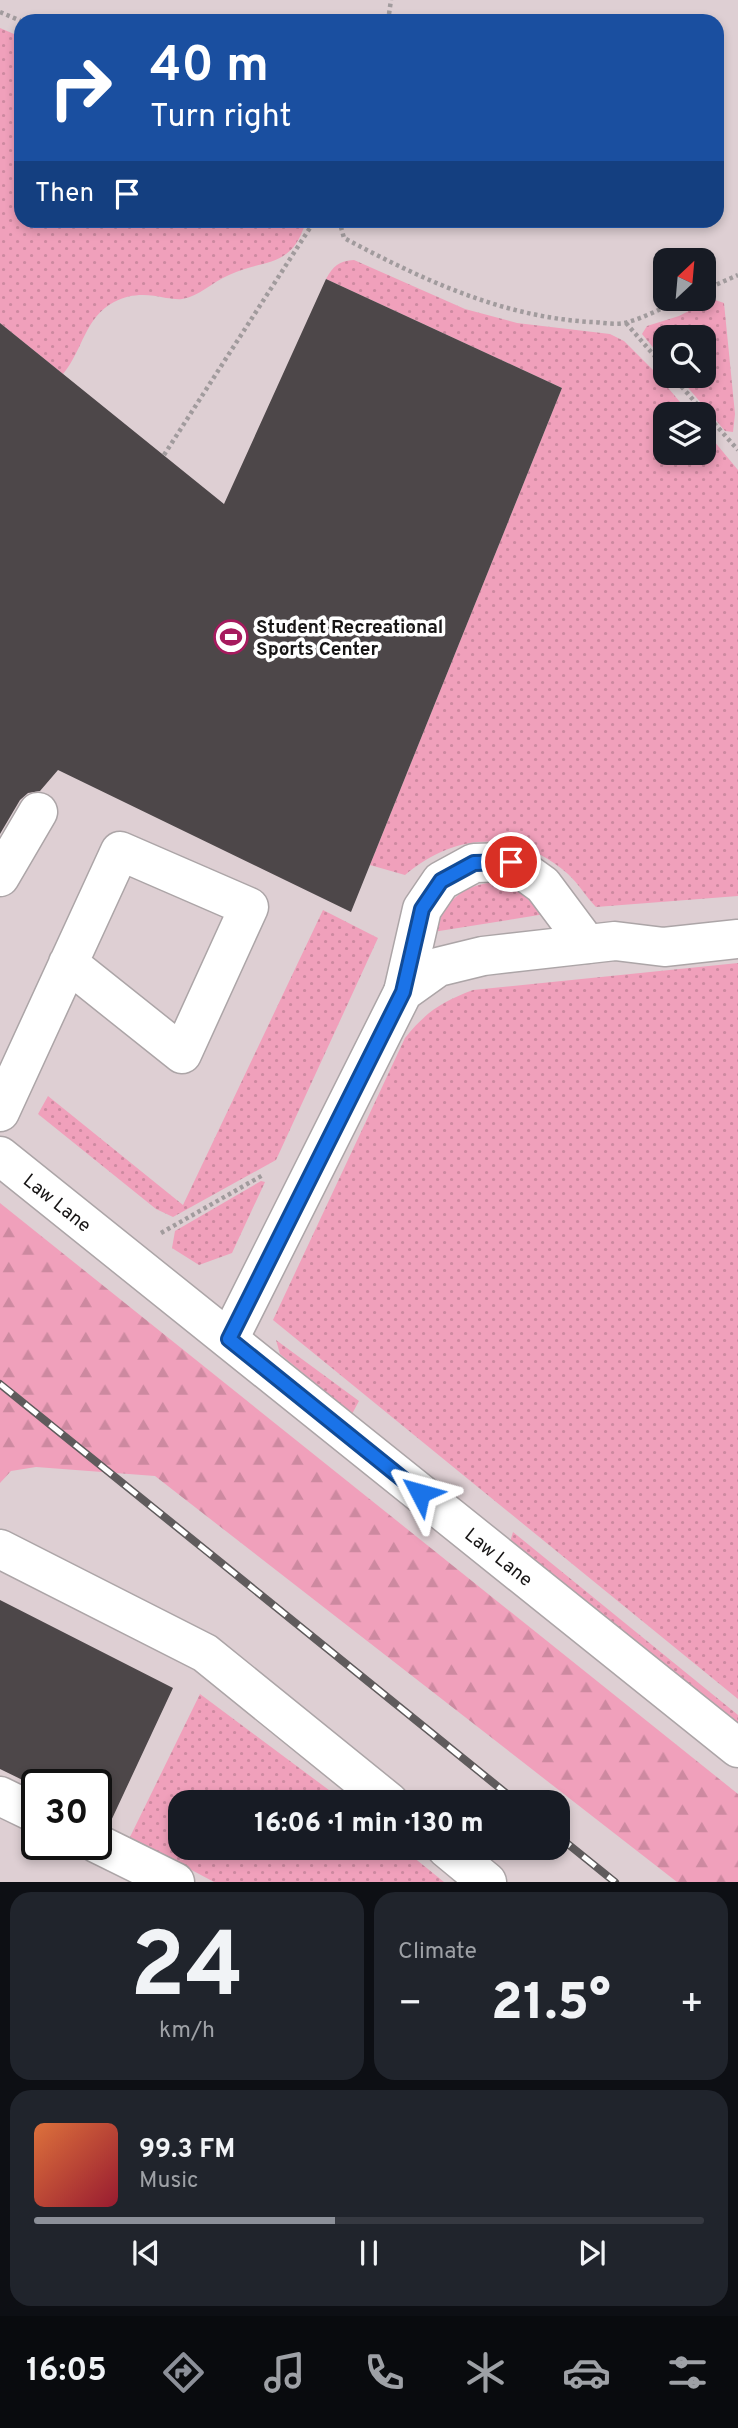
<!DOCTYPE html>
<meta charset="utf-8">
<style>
:root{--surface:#171b24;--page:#20242c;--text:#f1f3f6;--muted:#9ea1a6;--line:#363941;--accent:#8c9099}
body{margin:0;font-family:Overpass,sans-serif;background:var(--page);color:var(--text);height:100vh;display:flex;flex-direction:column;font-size:26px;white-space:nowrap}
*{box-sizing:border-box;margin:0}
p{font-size:23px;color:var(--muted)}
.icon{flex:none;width:38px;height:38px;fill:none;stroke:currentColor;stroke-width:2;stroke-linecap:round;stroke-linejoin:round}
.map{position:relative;height:1882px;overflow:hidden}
.sheet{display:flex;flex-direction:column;gap:10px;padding:10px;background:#0d0f14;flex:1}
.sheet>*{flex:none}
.hud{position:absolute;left:14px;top:14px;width:710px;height:214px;border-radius:21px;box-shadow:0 4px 10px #0003;background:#1a4fa0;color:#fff;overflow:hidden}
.needle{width:46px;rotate:26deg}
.controls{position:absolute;left:653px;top:248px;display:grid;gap:14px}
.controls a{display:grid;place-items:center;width:63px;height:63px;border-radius:14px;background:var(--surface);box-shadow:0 4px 10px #0003;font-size:35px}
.speed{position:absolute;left:21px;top:1769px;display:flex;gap:14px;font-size:35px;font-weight:700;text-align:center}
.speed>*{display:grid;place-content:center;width:91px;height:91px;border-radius:50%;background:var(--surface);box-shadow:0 4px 10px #0003;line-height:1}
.speed .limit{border:4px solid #111;border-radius:10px;background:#fff;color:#111}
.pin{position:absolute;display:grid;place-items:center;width:60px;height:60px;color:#fff;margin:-30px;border:4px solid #fff;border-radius:50%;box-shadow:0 2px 7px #0007}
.me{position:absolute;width:77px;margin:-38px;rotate:309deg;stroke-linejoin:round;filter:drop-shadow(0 0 5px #0008)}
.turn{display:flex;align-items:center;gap:24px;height:147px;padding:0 21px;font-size:32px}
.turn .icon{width:91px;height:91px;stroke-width:2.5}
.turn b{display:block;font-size:49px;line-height:60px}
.then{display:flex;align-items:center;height:66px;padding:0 21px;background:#0003;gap:14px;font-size:26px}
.big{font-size:52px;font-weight:800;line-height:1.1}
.sheet .card{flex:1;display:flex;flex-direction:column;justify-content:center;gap:10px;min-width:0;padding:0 24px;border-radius:21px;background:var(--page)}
.sheet .dial{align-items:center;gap:0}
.dial b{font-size:91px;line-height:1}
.song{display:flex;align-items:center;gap:21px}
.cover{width:84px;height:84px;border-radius:10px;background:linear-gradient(135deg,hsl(20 70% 55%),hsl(350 70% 35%))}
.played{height:7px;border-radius:4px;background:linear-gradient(90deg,var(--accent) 45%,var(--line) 45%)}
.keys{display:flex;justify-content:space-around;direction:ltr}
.heat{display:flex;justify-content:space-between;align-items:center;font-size:38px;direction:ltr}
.sheet .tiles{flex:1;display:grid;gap:10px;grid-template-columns:1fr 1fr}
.card:last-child{grid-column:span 2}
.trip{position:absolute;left:168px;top:1790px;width:402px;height:70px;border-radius:21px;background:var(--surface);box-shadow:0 4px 10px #0003;font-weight:800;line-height:70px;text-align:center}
.menu{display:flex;height:112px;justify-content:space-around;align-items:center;background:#090b0e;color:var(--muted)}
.menu .icon{width:49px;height:49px}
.menu .current{color:var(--accent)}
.menu b{font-size:32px;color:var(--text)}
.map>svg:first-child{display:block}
</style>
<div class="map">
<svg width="738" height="1882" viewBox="0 0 738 1882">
<defs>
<pattern id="grass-dots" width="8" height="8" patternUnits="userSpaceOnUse" patternTransform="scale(1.75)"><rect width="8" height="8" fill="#f0a0bb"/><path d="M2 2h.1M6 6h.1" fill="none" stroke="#cd89a0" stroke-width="1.8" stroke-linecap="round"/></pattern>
<pattern id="forest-firs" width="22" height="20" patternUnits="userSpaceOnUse" patternTransform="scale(1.75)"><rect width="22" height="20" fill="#f0a0bb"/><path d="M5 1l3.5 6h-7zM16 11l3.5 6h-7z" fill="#cd89a0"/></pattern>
</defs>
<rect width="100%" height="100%" fill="#e6dfe1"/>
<path fill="#decfd3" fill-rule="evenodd" d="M 0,0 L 738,0 L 738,1882 L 0,1882 ZM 21,21 L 718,21 L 718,220 L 21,220 ZM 665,261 L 704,261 L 704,299 L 665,299 ZM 665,338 L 704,338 L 704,376 L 665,376 ZM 665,415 L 704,415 L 704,453 L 665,453 ZM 37,1785 L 96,1785 L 96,1844 L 37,1844 ZM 180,1802 L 558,1802 L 558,1848 L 180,1848 Z"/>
<path fill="url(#grass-dots)" d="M 0,28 L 21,37 L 21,220 L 306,221 C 292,269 266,258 229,275 C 212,282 200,296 182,299 C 177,300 171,298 166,298 C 147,294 132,293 114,302 C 85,317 83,350 63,374 L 0,323 Z
M 354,260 L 465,309 L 517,323 L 610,334 L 624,341 L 653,370 L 691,415 L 665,415 L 665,453 L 704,453 L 704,429 L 738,470 L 738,896 L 596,907 C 586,897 579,884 568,874 C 517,829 456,832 405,875 L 370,865 L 562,388 L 326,279 C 333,266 339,261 354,260 Z
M 712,299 L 724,303 L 735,414 L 733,432 L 725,431 L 678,376 L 704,376 L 704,338 L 665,338 L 665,362 L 642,334 L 647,326 L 679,316 Z
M 494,882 C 520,887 528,894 545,914 L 433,932 C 448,901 458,887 494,882 Z
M 323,910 L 378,938 L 276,1160 L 173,1217 L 156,1209 L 38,1114 L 48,1096 L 183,1205 Z
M 738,963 L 738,1699 L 273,1320 L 405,1038 C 426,1012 441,1002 473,990 Z
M 261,1181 L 265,1182 L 232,1253 L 199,1265 L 172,1248 L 175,1231 Z
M 276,1340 L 359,1401 L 352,1414 L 280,1354 Z
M 513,1532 L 738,1715 L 738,1725 L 510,1542 Z
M 200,1694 L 345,1802 L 180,1802 L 180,1848 L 402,1848 L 444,1882 L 214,1882 L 130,1837 Z"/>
<path fill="url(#forest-firs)" d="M 0,1203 L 738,1794 L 738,1882 L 677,1882 L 155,1476 L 36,1467 L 11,1471 L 0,1483 Z"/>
<path fill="#4d4749" d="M 326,279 L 562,388 L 351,912 L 58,770 L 40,791 L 28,793 L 20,800 L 0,834 L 0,323 L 224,504 Z
M 0,1600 L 173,1688 L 110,1823 L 96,1816 L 96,1785 L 37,1785 L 37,1787 L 0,1769 Z"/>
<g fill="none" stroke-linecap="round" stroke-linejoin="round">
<defs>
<g id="minor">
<path d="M 0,877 L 38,812"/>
<path d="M 403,992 L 422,909 L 441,881 L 474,863 L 511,862 L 543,885 L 587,944"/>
<path d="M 0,1112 L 120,851 L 249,907 L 182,1054 L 68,963"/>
<path id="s1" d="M 0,1156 L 738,1748"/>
<path d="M 229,1339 L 403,992 L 438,967 L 483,956 L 615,941 L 664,947 L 738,939"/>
<path d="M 0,1549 L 205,1653 L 389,1802"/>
<path d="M 0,1796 L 37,1814"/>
<path d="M 96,1843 L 175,1882"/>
<path d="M 446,1848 L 487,1882"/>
</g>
</defs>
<use href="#minor" stroke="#aca5a7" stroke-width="41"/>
<path stroke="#a19b9d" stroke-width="4.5" stroke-dasharray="3.5 3.5" stroke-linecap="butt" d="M 0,12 L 21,21
M 388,21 L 391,0
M 339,220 L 344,238 C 421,279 502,317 591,322 C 602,322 617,326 628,322 C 646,317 664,307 682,299
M 704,290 L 738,275
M 626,323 L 665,368
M 672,376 L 738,450
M 164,455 L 315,220
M 161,1233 L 263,1175"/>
<use href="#minor" stroke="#fff" stroke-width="38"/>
<defs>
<path id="rail" d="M 0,1384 L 517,1802
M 558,1836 L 615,1882"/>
</defs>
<use href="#rail" stroke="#5f5b5c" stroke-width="8"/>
<use href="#rail" stroke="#fff" stroke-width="5" stroke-dasharray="16" stroke-linecap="butt"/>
</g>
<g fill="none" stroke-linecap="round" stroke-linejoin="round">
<defs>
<path id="route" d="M 420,1493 L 229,1339 L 403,992 L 422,909 L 441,881 L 474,863 L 511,862"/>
</defs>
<use href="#route" stroke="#114b97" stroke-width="18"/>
<use href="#route" stroke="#1a73e8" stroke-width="12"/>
</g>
<defs>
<symbol id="stadium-ring" viewBox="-11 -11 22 22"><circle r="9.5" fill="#fff" stroke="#a61a5e" stroke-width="1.5"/><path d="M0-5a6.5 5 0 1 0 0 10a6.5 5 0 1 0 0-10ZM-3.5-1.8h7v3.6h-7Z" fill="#a61a5e"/></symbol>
</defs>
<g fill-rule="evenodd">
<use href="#stadium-ring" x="212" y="618" width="38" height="38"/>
</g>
<g text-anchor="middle" stroke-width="7" stroke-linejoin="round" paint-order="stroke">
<g font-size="19" font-weight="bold" fill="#171515" stroke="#fff" text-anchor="start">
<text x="256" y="633">Student Recreational<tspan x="256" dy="22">Sports Center</tspan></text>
</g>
<g font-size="19" fill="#171515" stroke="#fff">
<text dy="7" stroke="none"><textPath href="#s1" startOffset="74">Law Lane</textPath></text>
<text dy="7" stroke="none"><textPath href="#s1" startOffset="640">Law Lane</textPath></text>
</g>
</g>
</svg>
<div class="controls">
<a><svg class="needle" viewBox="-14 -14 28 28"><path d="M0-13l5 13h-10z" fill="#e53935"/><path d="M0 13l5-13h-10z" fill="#9ea1a6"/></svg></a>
<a><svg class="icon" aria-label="search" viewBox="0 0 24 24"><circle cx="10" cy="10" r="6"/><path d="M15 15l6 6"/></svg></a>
<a><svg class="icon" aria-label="layers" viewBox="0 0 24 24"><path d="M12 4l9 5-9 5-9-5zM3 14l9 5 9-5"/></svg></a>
</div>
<div class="speed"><div class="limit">30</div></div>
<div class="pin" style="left:511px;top:862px;background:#d93025"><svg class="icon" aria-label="arrive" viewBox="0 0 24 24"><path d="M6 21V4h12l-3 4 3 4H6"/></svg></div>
<svg class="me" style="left:420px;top:1493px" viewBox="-20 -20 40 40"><path d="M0-17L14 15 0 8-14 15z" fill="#1a73e8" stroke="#fff" stroke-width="4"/></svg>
<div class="trip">16:06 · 1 min · 130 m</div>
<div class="hud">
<div class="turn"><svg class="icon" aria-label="right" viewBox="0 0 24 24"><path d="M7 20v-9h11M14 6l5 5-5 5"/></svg><div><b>40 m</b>Turn right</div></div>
<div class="then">Then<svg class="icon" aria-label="arrive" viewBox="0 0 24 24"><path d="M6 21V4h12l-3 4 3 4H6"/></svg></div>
</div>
</div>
<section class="sheet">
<div class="tiles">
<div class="card dial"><b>24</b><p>km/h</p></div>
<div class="card"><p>Climate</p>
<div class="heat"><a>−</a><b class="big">21.5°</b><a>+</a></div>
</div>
<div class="card">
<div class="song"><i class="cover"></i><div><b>99.3 FM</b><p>Music</p></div></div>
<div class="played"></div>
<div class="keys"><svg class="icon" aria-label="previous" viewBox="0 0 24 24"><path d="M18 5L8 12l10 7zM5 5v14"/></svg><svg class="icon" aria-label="pause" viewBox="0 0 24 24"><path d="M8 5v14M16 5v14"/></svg><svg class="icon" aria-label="next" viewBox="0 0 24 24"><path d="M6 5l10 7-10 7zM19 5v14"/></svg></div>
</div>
</div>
</section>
<nav class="menu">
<b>16:05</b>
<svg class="icon current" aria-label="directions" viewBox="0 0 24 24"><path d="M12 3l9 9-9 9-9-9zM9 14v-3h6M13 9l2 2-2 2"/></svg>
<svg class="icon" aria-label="music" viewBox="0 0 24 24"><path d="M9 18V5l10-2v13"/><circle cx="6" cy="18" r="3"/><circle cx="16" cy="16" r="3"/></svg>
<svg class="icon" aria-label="phone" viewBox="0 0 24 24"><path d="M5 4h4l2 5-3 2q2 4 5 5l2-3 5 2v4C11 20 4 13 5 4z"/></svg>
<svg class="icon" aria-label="climate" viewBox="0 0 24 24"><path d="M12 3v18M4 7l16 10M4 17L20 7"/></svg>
<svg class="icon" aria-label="car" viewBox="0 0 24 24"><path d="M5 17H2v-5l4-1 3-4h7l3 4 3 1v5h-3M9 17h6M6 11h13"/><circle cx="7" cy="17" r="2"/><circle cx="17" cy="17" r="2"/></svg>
<svg class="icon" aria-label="filters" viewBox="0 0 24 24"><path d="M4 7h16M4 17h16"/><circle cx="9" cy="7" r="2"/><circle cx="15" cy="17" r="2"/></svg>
</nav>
